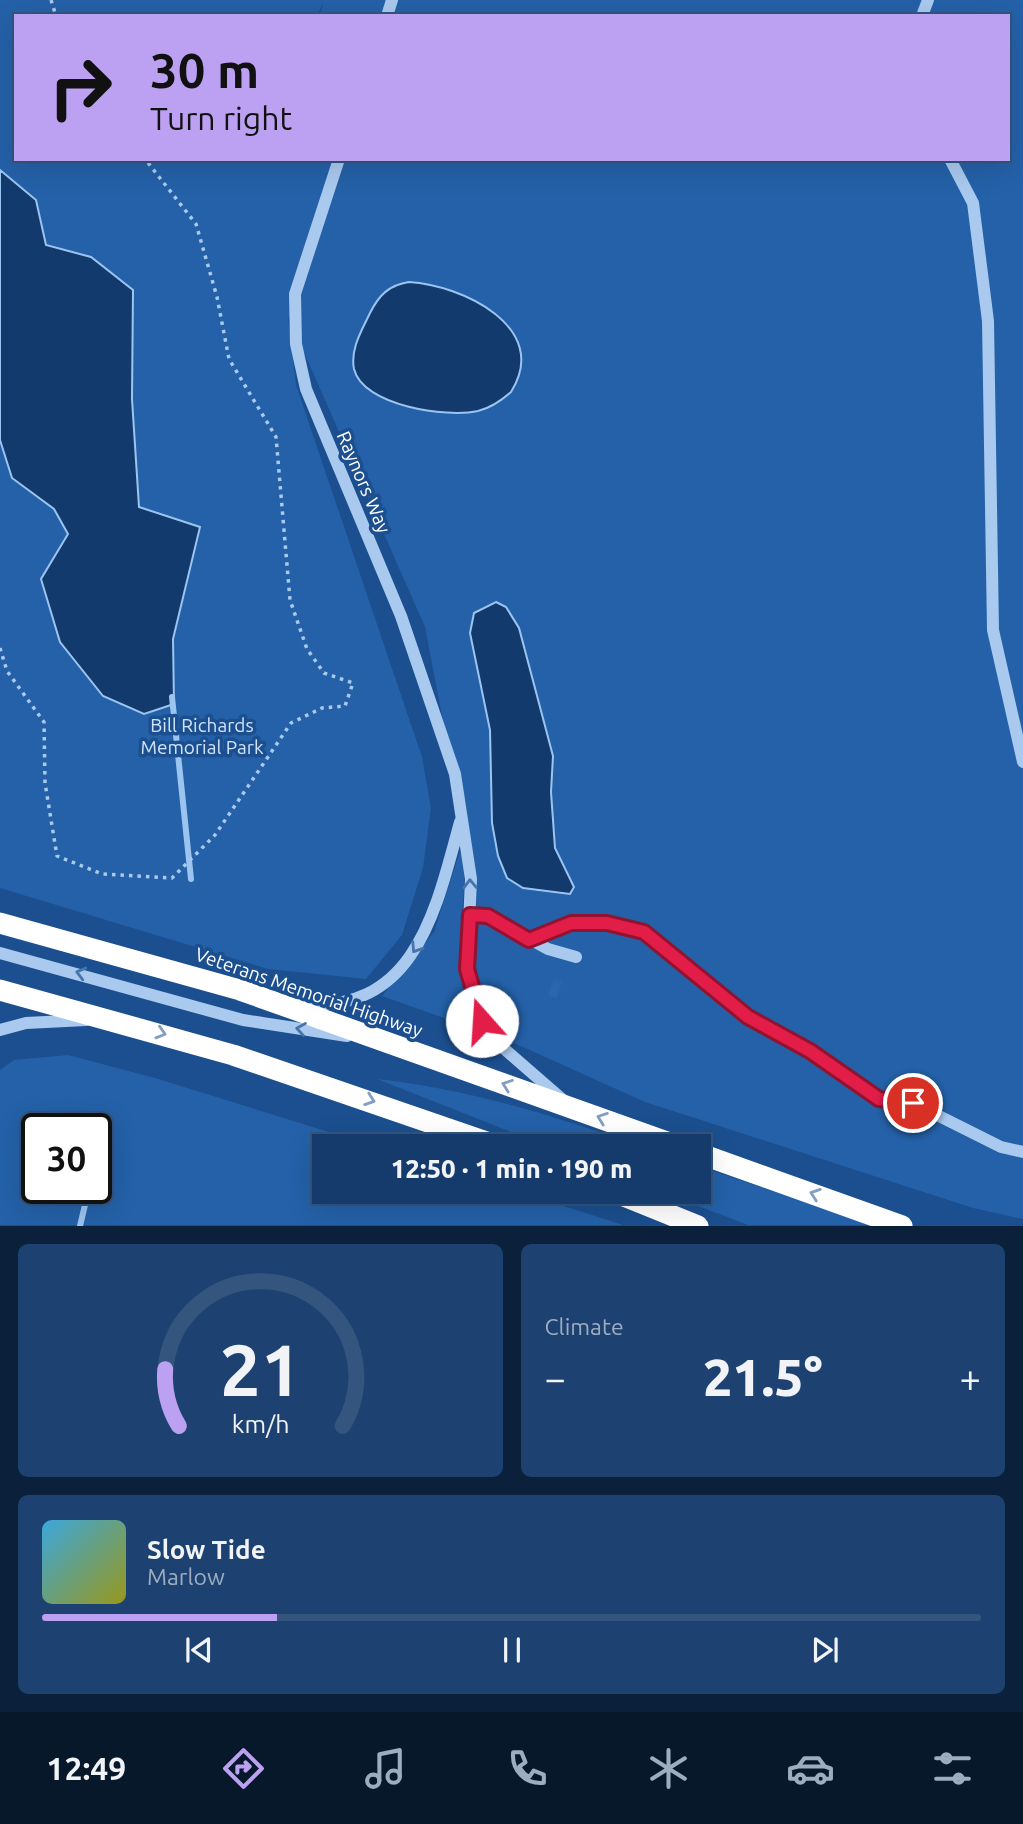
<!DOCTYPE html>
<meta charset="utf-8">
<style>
:root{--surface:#143b6b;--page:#1d4271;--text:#f1f3f6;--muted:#9dadc1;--line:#33557e;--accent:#bca0f2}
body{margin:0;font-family:Ubuntu,sans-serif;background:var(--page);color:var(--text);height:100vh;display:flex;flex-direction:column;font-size:26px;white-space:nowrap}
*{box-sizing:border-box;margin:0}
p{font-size:23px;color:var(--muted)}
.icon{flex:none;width:38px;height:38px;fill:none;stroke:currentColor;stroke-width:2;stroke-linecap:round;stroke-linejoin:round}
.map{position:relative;height:1226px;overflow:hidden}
.side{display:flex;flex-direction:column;gap:18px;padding:18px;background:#0b203b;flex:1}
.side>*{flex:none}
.guide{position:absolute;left:14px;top:14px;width:996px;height:147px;border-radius:0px;box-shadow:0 7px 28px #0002,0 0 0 2px var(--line);background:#bca0f2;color:#111;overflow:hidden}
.speed{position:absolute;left:21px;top:1113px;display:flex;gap:14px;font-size:35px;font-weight:700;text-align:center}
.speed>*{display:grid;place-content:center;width:91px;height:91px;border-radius:50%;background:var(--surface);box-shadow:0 7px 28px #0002,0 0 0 2px var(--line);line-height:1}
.speed .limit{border:4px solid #111;border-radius:10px;background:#fff;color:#111}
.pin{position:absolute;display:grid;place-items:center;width:60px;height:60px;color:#fff;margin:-30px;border:4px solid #fff;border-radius:50%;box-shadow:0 2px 7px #0007}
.me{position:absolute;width:77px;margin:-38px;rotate:341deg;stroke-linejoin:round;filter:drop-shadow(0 0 5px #0008)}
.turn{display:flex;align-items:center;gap:24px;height:147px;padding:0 21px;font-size:32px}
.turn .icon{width:91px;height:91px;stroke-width:2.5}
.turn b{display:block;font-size:49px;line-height:60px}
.big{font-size:52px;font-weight:800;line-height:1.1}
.side .card{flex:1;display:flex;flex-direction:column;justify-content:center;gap:10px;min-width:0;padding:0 24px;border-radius:10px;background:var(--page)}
.side .dial{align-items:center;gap:0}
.dial svg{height:182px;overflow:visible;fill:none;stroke:var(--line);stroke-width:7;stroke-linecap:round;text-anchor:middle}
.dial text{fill:var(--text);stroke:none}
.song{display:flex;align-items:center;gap:21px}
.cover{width:84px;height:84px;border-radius:10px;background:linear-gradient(135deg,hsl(200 70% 55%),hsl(60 70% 35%))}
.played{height:7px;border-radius:4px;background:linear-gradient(90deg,var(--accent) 25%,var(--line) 25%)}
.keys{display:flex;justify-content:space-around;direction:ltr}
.heat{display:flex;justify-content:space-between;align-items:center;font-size:38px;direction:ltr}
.side .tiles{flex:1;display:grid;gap:18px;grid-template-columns:1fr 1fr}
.card:last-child{grid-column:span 2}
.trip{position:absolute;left:312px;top:1134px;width:399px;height:70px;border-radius:0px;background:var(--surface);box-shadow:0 7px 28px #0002,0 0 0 2px var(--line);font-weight:800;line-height:70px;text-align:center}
.tabs{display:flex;height:112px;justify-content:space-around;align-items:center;background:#08182b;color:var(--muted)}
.tabs .icon{width:49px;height:49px}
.tabs .active{color:var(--accent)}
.tabs b{font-size:32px;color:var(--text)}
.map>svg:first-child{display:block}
</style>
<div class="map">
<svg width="1023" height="1226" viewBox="0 0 1023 1226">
<rect width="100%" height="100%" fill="#1b4f8f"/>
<path fill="#2461a8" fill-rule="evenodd" d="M 0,0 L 1023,0 L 1023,1219 L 973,1208 L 645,1102 L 505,1039 L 480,995 L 472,938 L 473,878 L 425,627 L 288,316 L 296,385 L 422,757 L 431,808 L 423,868 L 402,935 L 366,979 L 268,969 L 0,888 ZM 323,3 L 320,16 L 1008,16 L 1008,159 L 16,159 L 16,16 L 317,16 Z
M 460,851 C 469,877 461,905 461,932 C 461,974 467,994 483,1032 L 382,996 L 434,932 Z
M 68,1055 L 155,1078 L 374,1146 L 324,1146 L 324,1192 L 520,1192 L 623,1225 L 0,1225 L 0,1070 L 14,1060 ZM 37,1129 L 96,1129 L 96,1188 L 37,1188 Z
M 377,1079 C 469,1089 553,1116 641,1146 L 547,1146 Z
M 698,1166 L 874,1225 L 748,1225 L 662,1192 L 698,1192 Z"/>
<path fill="#123a6d" stroke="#9cc4f0" stroke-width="2" d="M 0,170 L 36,200 L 46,245 L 91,257 L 133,290 L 132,399 L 139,507 L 200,527 L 173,639 L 174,704 L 144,714 L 103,696 L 60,642 L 41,579 L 68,534 L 54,509 L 12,478 L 0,440 Z
M 409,282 C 461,285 552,327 511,392 C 502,400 490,408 478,411 C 447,418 363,406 354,369 C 350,349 362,330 370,313 C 379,295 389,285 409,282 Z
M 496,602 L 506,607 L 519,628 L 553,756 L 551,792 L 555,848 L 574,887 L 570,894 L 523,888 L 507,878 L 498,856 L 492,823 L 490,730 L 470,633 L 474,613 Z"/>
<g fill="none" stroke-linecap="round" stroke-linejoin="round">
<path stroke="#9cc4f0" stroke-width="6" d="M 172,697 L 191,879
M 80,1226 L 89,1188"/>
</g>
<path fill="#2a66ad" d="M 554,979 L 562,982 L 557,998 L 548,995 Z"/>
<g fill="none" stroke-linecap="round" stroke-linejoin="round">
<path stroke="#a9c9ee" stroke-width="3.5" stroke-dasharray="3.5 5" stroke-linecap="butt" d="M 51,0 L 56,16
M 0,648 L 7,671 L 44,722 L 45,783 L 57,856 L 102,874 L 172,878 L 215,835 L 291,723 L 322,708 L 345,706 L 353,683 L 324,673 L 307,649 L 290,600 L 276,437 L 229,359 L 217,297 L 196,224 L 145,159"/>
<path stroke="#a9c9ee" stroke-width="12" d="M 387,16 L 392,0
M 922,16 L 928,0
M 339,159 L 295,294 L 296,344 L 306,389 L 401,616 L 455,774 L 471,879 L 467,969 L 476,1004 L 490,1034 L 501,1046 L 563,1100
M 950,159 L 973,203 L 988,321 L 993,630 L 1023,762
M 470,915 L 488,916 L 548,949 L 576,957
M 529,940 L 571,923 L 607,923 L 644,932 L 748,1017 L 810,1051 L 879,1099 L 913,1103 L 1001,1147 L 1023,1152
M 0,953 L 243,1020 L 347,1036
M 299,1004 C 415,1015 436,910 460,822
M 0,1030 L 26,1023 L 86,1020"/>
<path stroke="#fff" stroke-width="21" d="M 0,923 L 240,990 L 678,1146
M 0,990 L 233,1055 L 498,1146
M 698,1153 L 902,1226
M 614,1192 L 698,1226"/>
</g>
<defs><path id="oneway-chevron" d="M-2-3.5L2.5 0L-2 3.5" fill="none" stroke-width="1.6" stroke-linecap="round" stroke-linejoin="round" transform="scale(1.75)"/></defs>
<g stroke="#4674ac">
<use href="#oneway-chevron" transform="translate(470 884) rotate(-91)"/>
<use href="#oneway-chevron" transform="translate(416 948) rotate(123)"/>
<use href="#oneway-chevron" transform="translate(81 973) rotate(-165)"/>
<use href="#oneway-chevron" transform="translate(301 1029) rotate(-171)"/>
</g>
<g stroke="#829ec1">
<use href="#oneway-chevron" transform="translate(161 1033) rotate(17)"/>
<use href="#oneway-chevron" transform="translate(507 1085) rotate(-160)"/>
<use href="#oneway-chevron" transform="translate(370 1100) rotate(19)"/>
<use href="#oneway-chevron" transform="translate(602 1118) rotate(-160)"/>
<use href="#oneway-chevron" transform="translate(815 1194) rotate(-161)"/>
</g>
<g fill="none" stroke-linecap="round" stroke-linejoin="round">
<defs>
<path id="route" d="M 482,1021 L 467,969 L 470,915 L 488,916 L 529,940 L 571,923 L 607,923 L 644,932 L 748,1017 L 810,1051 L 879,1099 L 913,1103"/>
</defs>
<use href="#route" stroke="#92132f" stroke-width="18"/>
<use href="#route" stroke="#e11d48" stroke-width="12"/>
</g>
<g text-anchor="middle" stroke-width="7" stroke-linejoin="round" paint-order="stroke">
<g font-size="19" fill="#fff" stroke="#1b4f8f">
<text transform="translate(364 482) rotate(67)" y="7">Raynors Way</text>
<text transform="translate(309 992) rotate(19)" y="7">Veterans Memorial Highway</text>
</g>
<g font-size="19" fill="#cfe3fa" stroke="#1b4f8f">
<text x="202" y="732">Bill Richards<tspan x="202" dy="22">Memorial Park</tspan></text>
</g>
</g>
</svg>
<div class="speed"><div class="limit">30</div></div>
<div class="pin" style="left:913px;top:1103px;background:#d93025"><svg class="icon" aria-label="arrive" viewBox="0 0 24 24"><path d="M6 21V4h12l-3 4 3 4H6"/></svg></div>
<svg class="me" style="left:482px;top:1021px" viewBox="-20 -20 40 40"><circle r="19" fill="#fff"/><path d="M0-13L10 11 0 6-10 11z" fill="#e11d48"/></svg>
<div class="trip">12:50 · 1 min · 190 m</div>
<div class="guide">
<div class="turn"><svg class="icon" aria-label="right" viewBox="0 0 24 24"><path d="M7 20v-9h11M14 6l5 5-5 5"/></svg><div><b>30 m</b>Turn right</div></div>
</div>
</div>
<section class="side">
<div class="tiles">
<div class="card dial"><svg viewBox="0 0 100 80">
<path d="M14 69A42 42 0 1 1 86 69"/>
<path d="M14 69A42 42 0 0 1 8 44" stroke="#bca0f2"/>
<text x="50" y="56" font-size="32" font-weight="700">21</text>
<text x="50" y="72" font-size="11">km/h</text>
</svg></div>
<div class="card"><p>Climate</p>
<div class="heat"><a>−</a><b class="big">21.5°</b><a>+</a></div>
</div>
<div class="card">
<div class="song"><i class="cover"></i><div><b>Slow Tide</b><p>Marlow</p></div></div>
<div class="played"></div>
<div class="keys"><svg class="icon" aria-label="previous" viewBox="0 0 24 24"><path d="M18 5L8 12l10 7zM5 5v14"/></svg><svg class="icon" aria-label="pause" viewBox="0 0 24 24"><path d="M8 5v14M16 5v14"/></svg><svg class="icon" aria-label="next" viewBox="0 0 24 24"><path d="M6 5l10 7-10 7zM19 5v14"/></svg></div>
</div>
</div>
</section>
<nav class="tabs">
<b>12:49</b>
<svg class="icon active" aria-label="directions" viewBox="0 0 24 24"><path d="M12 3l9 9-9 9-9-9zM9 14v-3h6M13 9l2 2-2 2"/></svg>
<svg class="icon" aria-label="music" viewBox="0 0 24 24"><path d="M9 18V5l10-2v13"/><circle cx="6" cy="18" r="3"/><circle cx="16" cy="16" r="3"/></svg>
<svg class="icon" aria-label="phone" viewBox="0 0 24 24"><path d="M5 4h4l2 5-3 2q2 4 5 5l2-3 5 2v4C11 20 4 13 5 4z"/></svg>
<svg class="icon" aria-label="climate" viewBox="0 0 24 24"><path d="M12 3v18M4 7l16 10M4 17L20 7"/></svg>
<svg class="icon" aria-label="car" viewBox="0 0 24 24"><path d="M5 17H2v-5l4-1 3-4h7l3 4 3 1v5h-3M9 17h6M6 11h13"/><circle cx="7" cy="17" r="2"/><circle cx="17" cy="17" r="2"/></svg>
<svg class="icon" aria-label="filters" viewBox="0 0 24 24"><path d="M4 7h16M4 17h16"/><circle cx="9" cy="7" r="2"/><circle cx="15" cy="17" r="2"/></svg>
</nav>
